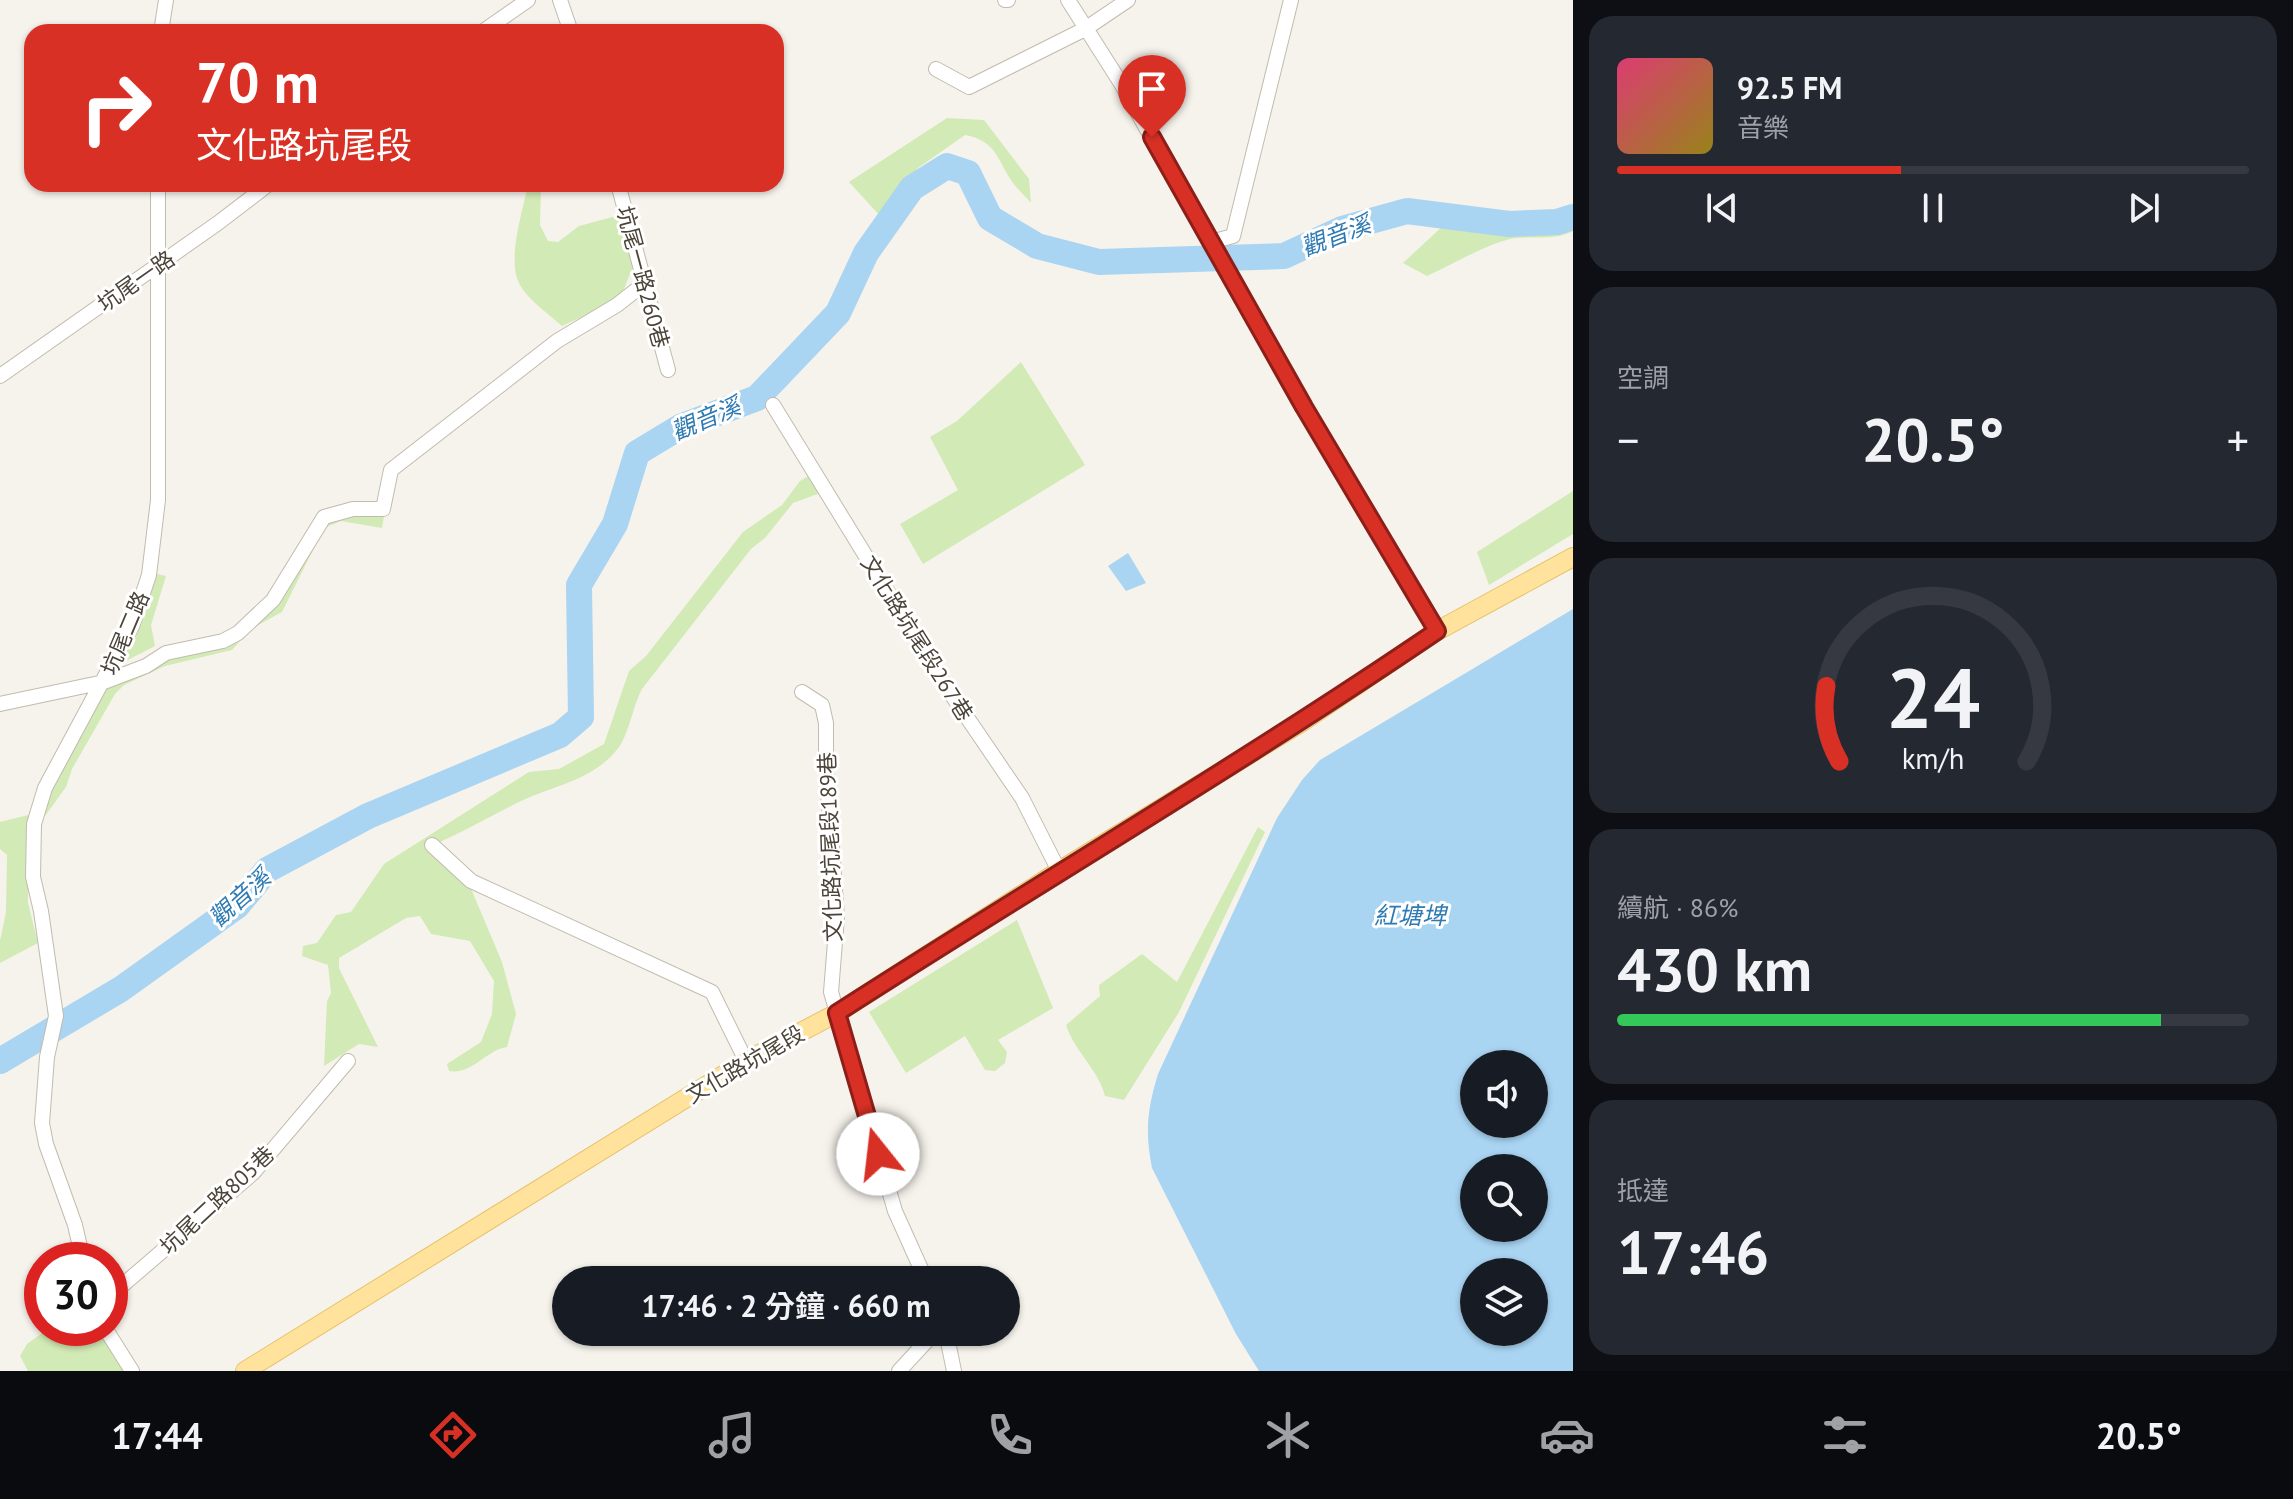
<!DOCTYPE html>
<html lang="zh-TW">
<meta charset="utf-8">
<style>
:root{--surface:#171b24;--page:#242831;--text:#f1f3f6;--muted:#9ea1a6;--line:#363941;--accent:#d93025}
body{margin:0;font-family:"PT Sans","Noto Sans TC",sans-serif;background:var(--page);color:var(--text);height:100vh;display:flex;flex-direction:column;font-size:30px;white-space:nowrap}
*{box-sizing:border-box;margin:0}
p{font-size:26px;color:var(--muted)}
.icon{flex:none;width:44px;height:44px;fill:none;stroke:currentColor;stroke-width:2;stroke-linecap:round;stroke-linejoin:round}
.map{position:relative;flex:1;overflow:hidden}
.panel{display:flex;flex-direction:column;gap:16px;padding:16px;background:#0d0f14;width:720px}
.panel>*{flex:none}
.top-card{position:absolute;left:24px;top:24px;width:760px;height:168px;border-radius:24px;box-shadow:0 2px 6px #0004;background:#d93025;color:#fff;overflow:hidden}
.controls{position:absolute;left:1460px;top:1050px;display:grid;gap:16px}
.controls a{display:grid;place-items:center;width:88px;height:88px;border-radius:50%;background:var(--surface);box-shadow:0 2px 6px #0004;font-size:40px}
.speed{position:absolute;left:24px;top:1242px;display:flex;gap:16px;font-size:40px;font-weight:700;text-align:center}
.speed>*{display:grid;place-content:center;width:104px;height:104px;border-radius:50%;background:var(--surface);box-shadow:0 2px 6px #0004;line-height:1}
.speed .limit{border:12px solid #d22;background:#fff;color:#111}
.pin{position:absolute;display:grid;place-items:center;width:68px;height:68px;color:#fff;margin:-82px -34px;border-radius:50% 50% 50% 0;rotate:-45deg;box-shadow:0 0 8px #0007}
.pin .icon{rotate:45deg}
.me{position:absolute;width:88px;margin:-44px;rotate:344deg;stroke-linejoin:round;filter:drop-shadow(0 0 6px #0008)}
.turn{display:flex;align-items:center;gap:28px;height:168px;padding:0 40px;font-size:36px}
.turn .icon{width:104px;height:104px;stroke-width:2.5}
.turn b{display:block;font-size:56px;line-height:68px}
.big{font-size:60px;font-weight:600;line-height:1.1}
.panel .card{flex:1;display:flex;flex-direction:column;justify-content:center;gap:12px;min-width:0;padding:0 28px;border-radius:24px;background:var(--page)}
.panel .dial{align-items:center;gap:0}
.dial svg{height:208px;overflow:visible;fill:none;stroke:var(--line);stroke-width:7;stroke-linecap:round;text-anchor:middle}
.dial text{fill:var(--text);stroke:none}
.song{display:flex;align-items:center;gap:24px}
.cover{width:96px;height:96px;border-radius:12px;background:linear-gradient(135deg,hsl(340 70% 55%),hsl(50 70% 35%))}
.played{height:8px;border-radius:4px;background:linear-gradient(90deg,var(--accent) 45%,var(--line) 45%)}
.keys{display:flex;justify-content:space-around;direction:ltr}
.heat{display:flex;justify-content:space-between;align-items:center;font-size:44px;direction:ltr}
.charge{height:12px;border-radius:6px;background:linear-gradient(90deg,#34c759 86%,var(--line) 0)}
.trip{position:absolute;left:552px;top:1266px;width:468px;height:80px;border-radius:40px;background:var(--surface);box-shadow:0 2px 6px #0004;font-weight:600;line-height:80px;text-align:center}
.menu{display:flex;height:128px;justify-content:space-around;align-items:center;background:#090b0e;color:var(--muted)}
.menu .icon{width:56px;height:56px}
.menu .active{color:var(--accent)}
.menu b{font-size:36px;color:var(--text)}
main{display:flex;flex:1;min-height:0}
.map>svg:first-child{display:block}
</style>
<main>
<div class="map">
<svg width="1573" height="1371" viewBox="0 0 1573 1371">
<rect width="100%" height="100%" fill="#f6f3ec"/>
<path fill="#d2eab5" d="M 947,118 L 984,120 L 1029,179 L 1031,203 C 1025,196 1018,190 1013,183 C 997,160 997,141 965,135 L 918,168 L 882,218 L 849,182 Z
M 528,184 L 541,184 L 540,225 L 548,241 L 558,242 L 579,226 L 620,215 L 634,264 L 620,299 L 562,326 C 549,314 528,300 520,285 C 506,261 523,211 528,184 Z
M 1573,217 L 1573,231 C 1551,243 1526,233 1503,241 C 1477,249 1452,265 1427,276 L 1403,263 L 1445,224 L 1511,230 Z
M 1021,362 L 1085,465 L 923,564 L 900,524 L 958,490 L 930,437 L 957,421 Z
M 808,476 L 823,492 L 793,503 L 765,538 L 751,549 L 642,689 C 633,706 629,733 619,747 C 594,781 553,785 517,803 C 491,816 467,830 440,842 L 469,884 L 502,962 L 516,1014 L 507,1047 C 486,1050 472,1075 449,1071 L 447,1064 L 481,1042 L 492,1014 L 494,981 L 470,941 L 431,934 L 420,916 L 406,918 L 339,958 L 339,968 L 378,1047 L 359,1044 L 324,1066 L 327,1001 L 331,993 L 328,965 L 302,956 L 303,946 L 317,943 L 336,915 L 351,912 L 384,864 L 529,772 L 559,769 L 604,744 L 629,671 L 646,656 L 743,532 L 782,505 L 800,481 Z
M 1573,491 L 1573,534 L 1489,585 L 1477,552 Z
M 330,515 L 384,516 L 382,528 L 341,521 L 324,528 L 282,612 L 251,629 L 232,650 L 165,666 L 124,685 L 115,694 L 72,769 L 66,787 L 45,816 L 49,791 L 57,774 L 110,682 L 192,650 L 229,641 L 274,600 Z
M 157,574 L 166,576 L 151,625 L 155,646 L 122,663 Z
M 28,815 L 28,903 L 38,943 L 0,963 L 0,941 L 6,912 L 7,855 L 0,849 L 0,822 Z
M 1258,827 L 1265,832 L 1179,1012 L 1124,1100 L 1105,1096 C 1098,1069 1075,1052 1066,1025 L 1100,996 L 1099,985 L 1142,954 L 1177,982 Z
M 1017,920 L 1053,1008 L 998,1040 L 1007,1052 L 1005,1063 L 995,1071 L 985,1070 L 965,1036 L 906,1073 L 869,1012 Z
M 49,1328 L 109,1328 L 137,1371 L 28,1371 L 20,1356 L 27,1344 Z"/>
<path fill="#a9d4f2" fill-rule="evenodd" d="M 1128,553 L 1146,583 L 1126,591 L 1108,566 Z
M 1573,609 L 1573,1371 L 1259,1371 L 1236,1334 L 1152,1168 C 1145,1132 1147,1110 1158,1074 L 1277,818 L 1302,780 L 1320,760 ZM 1474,1064 L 1534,1064 L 1534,1124 L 1474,1124 ZM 1474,1168 L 1534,1168 L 1534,1228 L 1474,1228 ZM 1474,1272 L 1534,1272 L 1534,1332 L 1474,1332 Z"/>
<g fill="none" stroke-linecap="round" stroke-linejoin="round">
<path stroke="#a9d4f2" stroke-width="26" d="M 0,1061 L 121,989 L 237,906 L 267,870 L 368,816 L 560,735 L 581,717 L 579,585 L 615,524 L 637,453 L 680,427 L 757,398 L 838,313 L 866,253 L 912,188 L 947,166 L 968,173 L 990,218 L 1037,246 L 1099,262 L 1284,256 L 1342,229 L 1407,211 L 1509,224 L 1557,222 L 1573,217"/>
<defs>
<path id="minor" d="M 560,0 L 571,32
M 1005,0 L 1008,0
M 1068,0 L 1122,85 L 1304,407 L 1437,631
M 161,32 L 166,0
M 482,32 L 528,0
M 936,69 L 969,87 L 1085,29 L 1128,0
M 618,184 L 668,370
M 1211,242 L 1233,236 L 1291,0
M 0,376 L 218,223 L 269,184
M 773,405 L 945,685 L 1022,798 L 1059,871
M 802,692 L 822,705 L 826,723 L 826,765 L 837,917 L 831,992 L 895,1211 L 926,1280
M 0,704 L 104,682 L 146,666 L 166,653 L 223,641 L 238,633 L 273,600 L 324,517 L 353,509 L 383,509 L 391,470 L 557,341 L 617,305 L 645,283
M 432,845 L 471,881 L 712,992 L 746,1061
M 83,1260 L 75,1225 L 46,1144 L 42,1123 L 47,1057 L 56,1016 L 41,911 L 33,877 L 34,824 L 45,788 L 132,626 L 149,575 L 158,500 L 158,184
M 110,1296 L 253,1173 L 348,1061
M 105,1328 L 132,1371
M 946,1332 L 954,1371
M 899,1371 L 935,1332"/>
<path id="major" d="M 245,1371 L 746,1061 L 837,1013 L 1059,871 L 1302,722 L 1437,631 L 1573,557"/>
</defs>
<use href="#minor" stroke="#c2bbae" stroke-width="16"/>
<use href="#major" stroke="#e6c16a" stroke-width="20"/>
<use href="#minor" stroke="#fff" stroke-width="14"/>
<use href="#major" stroke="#ffe39c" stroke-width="18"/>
</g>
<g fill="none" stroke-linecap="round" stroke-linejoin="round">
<defs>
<path id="route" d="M 878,1154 L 837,1013 C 1036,885 1241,764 1437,631 L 1304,407 L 1152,137"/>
</defs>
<use href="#route" stroke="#8d1f18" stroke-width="20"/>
<use href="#route" stroke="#d93025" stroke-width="14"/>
</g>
<g text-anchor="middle" stroke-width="6" stroke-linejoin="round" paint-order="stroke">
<g font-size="22" fill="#4b4439" stroke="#fff">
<text transform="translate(643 277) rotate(75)" y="8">坑尾一路260巷</text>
<text transform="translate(136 281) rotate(-35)" y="8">坑尾一路</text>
<text transform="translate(125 633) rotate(-67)" y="8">坑尾二路</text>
<text transform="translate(917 638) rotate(58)" y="8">文化路坑尾段267巷</text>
<text transform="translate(830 847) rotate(-92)" y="8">文化路坑尾段189巷</text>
<text transform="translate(745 1064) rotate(-30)" y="8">文化路坑尾段</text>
<text transform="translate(217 1200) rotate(-43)" y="8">坑尾二路805巷</text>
</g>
<g font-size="24" font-style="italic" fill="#2e7ab2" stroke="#fff">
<text transform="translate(1336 236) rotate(-21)" y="8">觀音溪</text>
<text transform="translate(706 419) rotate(-23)" y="8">觀音溪</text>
<text transform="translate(240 898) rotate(-42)" y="8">觀音溪</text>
<text x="1410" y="924">紅塘埤</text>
</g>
</g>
</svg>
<div class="controls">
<a><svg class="icon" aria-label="sound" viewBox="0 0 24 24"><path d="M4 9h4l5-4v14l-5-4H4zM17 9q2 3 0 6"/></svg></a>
<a><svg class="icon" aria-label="search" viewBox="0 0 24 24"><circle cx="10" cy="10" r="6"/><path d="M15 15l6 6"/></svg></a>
<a><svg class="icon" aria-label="layers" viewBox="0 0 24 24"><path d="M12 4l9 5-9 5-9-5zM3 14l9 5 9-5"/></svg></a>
</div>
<div class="speed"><div class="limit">30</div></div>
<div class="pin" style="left:1152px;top:137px;background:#d93025"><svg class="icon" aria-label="arrive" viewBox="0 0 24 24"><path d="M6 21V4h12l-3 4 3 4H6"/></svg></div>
<svg class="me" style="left:878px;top:1154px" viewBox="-20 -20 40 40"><circle r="19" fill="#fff"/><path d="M0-13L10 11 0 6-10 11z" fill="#d93025"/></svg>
<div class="trip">17:46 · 2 分鐘 · 660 m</div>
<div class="top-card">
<div class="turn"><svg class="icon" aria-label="right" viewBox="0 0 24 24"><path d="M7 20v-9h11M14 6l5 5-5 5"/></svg><div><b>70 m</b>文化路坑尾段</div></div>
</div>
</div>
<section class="panel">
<div class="card">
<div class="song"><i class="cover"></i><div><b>92.5 FM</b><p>音樂</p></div></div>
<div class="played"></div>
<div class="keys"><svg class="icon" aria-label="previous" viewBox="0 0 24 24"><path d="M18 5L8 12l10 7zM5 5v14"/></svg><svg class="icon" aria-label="pause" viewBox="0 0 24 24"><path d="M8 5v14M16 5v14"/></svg><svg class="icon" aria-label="next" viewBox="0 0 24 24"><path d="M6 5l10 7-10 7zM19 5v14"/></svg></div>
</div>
<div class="card"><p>空調</p>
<div class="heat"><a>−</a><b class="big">20.5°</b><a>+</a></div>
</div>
<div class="card dial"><svg viewBox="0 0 100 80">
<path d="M14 69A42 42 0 1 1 86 69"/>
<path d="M14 69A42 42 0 0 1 9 40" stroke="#d93025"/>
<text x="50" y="56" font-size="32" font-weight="700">24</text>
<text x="50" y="72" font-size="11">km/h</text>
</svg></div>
<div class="card"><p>續航 · 86%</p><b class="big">430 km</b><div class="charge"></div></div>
<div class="card"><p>抵達</p><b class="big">17:46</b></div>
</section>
</main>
<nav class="menu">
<b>17:44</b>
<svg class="icon active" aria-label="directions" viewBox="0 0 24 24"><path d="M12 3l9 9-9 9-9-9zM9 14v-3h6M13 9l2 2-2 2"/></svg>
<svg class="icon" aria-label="music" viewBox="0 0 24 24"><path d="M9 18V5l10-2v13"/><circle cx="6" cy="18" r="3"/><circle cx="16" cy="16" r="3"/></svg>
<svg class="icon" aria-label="phone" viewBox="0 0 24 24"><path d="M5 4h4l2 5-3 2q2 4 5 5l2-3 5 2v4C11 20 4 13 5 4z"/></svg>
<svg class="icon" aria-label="climate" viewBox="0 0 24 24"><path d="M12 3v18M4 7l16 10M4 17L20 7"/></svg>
<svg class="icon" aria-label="car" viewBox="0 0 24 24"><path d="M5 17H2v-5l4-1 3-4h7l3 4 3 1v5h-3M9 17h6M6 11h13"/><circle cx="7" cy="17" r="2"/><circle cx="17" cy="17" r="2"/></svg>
<svg class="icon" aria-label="filters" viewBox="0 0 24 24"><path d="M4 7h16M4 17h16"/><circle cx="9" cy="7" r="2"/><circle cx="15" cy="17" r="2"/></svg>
<b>20.5°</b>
</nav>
